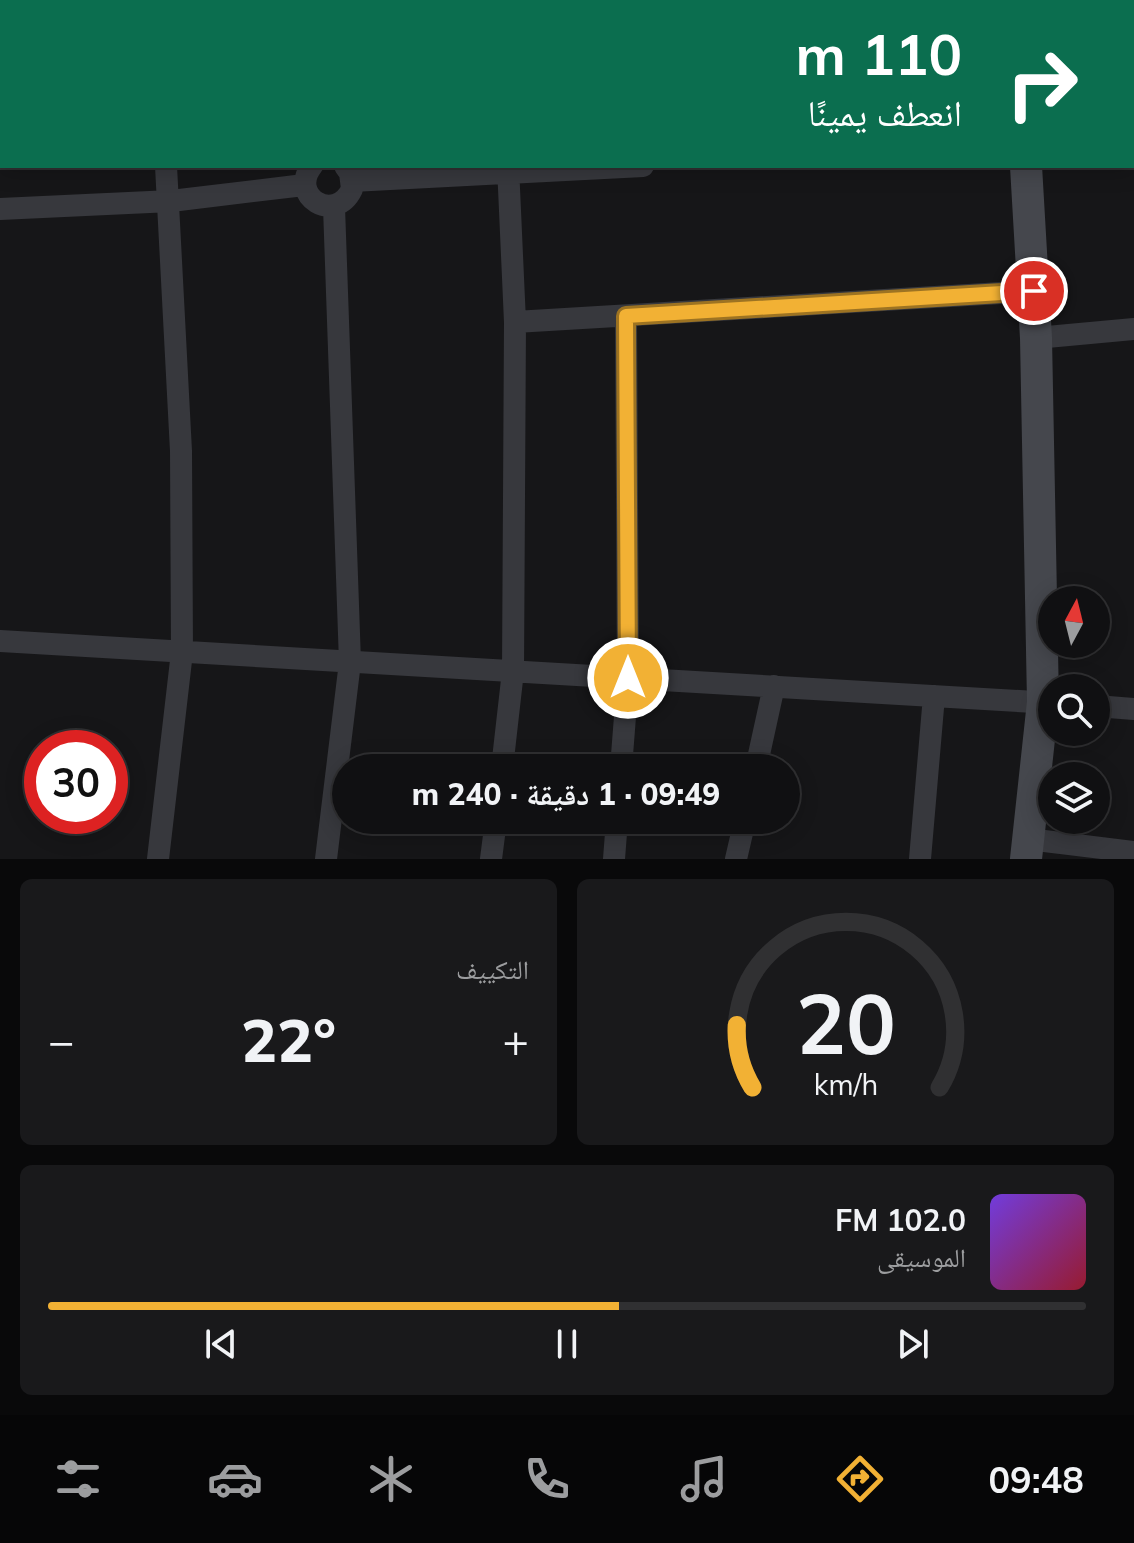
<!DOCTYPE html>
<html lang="ar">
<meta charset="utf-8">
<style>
:root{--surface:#101012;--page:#19191b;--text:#f1f3f6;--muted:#9c9d9f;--line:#303032;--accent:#f2b134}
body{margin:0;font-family:Mulish,"Noto Naskh Arabic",sans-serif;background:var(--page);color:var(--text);direction:rtl;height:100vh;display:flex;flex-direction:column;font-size:30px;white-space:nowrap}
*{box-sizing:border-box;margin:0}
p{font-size:26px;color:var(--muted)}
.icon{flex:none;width:44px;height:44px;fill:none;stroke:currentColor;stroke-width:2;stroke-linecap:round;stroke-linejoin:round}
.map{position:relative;height:859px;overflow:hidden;direction:ltr}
.drawer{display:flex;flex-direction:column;gap:20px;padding:20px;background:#09090a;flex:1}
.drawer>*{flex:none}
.hud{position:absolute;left:0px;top:0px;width:1134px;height:168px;box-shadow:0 4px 20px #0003,0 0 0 2px var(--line);direction:rtl;background:#0b6e4f;color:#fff;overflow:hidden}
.needle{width:52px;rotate:7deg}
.fabs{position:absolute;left:1038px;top:586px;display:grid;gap:16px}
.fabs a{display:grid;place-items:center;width:72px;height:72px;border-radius:50%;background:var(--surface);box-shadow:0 4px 20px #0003,0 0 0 2px var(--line);font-size:40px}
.speed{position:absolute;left:24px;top:730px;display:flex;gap:16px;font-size:40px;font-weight:700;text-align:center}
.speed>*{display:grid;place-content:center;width:104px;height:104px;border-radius:50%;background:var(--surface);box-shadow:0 4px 20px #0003,0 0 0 2px var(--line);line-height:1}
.speed .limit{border:12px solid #d22;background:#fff;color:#111}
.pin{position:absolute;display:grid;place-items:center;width:68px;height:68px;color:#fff;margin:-34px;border:4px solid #fff;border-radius:50%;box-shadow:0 2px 8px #0007}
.me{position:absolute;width:88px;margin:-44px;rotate:0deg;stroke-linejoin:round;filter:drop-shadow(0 0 6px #0008)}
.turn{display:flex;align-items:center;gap:28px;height:168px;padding:0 40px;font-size:36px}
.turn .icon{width:104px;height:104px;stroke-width:2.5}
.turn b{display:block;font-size:56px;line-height:68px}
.big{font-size:60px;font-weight:800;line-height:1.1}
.drawer .tile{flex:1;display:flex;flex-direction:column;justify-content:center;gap:12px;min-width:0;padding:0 28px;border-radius:12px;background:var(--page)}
.drawer .dial{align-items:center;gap:0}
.dial svg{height:208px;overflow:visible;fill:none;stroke:var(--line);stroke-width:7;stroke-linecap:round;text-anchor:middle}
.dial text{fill:var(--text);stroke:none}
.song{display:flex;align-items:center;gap:24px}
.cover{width:96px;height:96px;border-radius:12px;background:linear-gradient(135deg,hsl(260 70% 55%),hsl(350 70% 35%))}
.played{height:8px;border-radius:4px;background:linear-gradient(90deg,var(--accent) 55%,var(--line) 55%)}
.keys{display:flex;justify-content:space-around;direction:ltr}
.heat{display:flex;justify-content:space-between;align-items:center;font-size:44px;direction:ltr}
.drawer .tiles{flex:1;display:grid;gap:20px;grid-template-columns:1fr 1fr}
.tile:last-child{grid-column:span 2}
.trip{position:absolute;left:332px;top:754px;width:468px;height:80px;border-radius:40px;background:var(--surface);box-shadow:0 4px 20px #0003,0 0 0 2px var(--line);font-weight:800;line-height:80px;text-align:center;direction:rtl}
.menu{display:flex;height:128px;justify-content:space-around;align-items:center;background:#060607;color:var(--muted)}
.menu .icon{width:56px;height:56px}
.menu .selected{color:var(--accent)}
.menu b{font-size:36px;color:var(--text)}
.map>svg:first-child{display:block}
</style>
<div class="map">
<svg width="1134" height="859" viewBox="0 0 1134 859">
<rect width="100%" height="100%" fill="#161618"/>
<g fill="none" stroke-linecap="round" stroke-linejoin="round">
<path stroke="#2c353c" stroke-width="6" d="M 979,0 L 982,2
M 1132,71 L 1134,72"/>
<path stroke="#37383d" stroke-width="22" d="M 145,0 L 145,2
M 302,0 L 303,2
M 486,0 L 487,2
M 848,0 L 848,2
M 923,0 L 925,2
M 1052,0 L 1057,2
M 1132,28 L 1134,29
M 1132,101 L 1134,102
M 312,166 C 288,196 335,225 352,189 L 350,173 L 345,166
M 352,181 L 643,166
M 0,209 L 171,201 L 304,185
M 515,322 L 1034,291
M 1036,338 L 1134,329
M 0,641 L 1052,703
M 1096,706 L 1134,709
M 502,768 L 513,671 L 515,322 L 508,166
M 621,768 L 628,678 L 626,316
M 756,768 L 774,686
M 1028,839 L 1134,852
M 158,859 L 182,652 L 181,451 L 166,166
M 326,859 L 350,662 L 334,207
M 491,859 L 496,820
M 614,859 L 617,820
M 736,859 L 745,820
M 920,859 L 934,696"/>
<path stroke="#45474d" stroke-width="32" d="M 1007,0 L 1008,2
M 1026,859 L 1043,702 L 1036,338 L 1026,166"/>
</g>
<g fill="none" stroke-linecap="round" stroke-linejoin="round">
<defs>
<path id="route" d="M 628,678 L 626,316 L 1034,291"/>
</defs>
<use href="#route" stroke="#9d7322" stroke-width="20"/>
<use href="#route" stroke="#f2b134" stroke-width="14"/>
</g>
</svg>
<div class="fabs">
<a><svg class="needle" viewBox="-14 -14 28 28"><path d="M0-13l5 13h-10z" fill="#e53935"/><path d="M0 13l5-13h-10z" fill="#9c9d9f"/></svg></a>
<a><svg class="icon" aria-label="search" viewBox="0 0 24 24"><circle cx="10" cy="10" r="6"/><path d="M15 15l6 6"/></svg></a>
<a><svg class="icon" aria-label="layers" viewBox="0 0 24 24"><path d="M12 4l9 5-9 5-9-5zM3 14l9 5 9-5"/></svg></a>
</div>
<div class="speed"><div class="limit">30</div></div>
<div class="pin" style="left:1034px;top:291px;background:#d93025"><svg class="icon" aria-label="arrive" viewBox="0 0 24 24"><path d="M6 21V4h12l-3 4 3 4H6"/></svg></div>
<svg class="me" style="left:628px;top:678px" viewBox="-20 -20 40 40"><circle r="17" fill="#f2b134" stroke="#fff" stroke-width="3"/><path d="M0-11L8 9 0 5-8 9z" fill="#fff"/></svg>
<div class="trip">09:49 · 1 دقيقة · 240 m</div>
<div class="hud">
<div class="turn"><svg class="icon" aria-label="right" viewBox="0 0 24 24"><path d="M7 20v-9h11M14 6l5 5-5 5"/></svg><div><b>110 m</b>انعطف يمينًا</div></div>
</div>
</div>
<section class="drawer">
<div class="tiles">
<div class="tile dial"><svg viewBox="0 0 100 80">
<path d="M14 69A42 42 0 1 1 86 69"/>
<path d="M14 69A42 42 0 0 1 8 45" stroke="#f2b134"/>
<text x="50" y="56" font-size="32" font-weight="700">20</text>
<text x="50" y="72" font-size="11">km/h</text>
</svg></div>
<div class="tile"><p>التكييف</p>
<div class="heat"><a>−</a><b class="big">22°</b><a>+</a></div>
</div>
<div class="tile">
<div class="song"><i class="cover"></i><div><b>102.0 FM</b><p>الموسيقى</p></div></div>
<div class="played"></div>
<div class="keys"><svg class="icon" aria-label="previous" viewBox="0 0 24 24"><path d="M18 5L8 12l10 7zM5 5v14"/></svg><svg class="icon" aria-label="pause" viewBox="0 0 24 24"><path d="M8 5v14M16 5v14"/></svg><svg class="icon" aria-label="next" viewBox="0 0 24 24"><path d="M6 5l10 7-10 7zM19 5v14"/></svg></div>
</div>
</div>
</section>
<nav class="menu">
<b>09:48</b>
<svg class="icon selected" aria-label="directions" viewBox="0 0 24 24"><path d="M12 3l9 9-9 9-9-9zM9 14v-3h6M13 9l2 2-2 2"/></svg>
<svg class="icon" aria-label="music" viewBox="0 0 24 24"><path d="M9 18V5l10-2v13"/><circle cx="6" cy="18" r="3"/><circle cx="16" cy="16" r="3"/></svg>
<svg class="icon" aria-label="phone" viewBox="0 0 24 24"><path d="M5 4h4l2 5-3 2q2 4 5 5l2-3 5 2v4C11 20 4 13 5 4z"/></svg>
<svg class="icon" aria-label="climate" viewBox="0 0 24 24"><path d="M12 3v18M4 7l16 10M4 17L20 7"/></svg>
<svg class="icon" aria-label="car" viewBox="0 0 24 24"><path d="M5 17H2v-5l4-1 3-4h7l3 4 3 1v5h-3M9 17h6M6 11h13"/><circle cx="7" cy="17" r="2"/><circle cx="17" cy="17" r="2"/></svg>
<svg class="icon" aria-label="filters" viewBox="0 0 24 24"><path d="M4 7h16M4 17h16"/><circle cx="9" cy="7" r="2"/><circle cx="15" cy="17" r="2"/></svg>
</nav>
